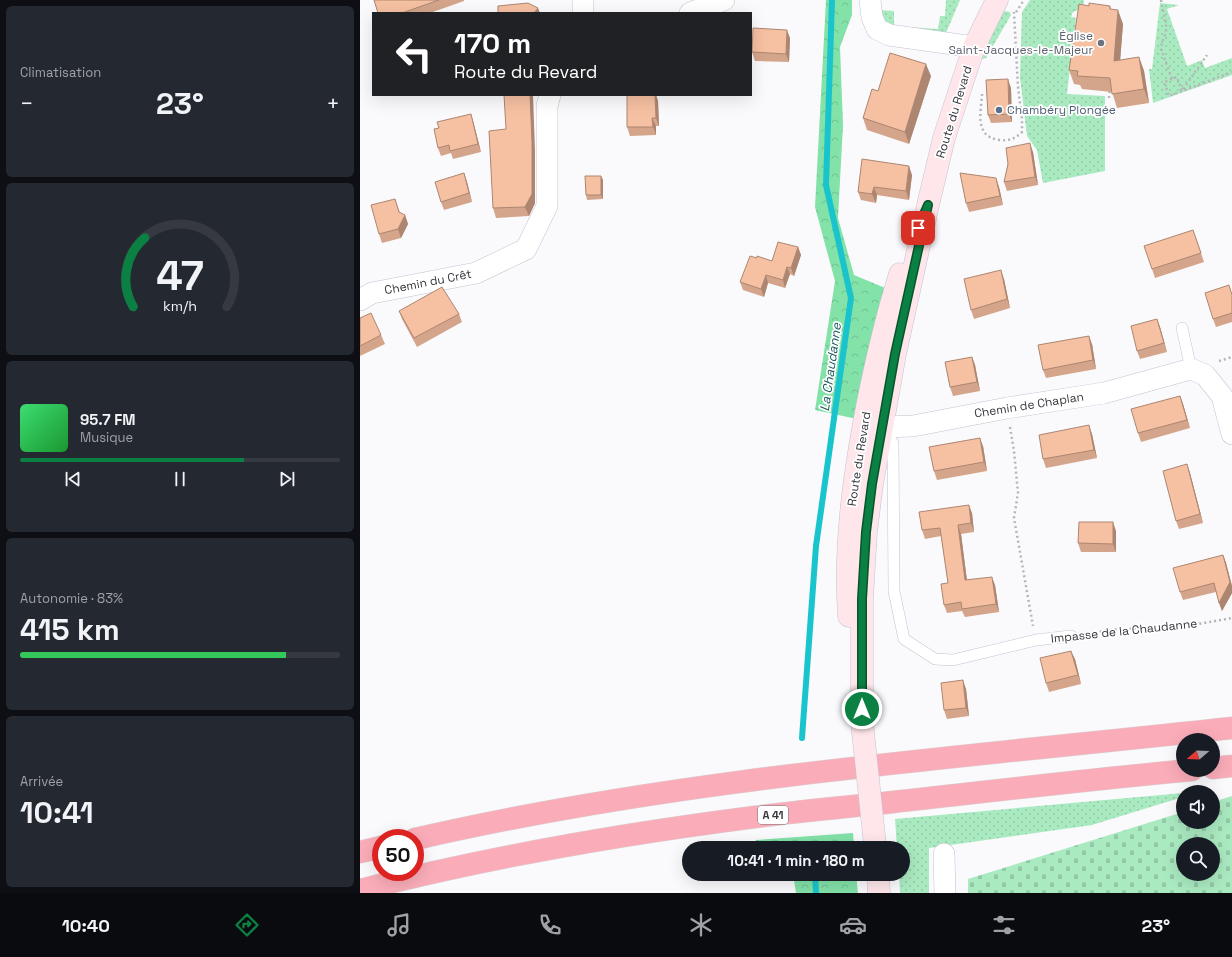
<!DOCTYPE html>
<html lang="fr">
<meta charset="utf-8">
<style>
:root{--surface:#171b24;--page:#242831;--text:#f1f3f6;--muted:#9ea1a6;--line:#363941;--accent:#0b8043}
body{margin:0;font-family:"Space Grotesk",sans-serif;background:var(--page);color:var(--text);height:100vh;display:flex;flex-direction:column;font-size:15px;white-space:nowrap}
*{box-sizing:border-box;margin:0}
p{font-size:13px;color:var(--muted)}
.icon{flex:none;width:22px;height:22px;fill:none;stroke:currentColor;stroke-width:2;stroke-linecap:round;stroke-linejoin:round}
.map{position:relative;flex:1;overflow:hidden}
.sheet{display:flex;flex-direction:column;gap:6px;padding:6px;background:#0d0f14;width:360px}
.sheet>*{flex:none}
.hud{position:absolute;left:12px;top:12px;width:380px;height:84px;border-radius:0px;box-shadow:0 4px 16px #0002;background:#202124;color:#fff;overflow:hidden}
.needle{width:26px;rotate:251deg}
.buttons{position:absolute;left:816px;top:733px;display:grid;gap:8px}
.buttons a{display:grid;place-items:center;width:44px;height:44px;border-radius:50%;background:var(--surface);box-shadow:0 4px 16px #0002;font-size:20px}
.speed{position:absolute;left:12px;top:829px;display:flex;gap:8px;font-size:20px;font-weight:700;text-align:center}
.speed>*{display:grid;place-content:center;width:52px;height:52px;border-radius:50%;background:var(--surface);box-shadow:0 4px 16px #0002;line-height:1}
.speed .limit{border:6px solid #d22;background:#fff;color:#111}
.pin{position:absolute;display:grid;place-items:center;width:34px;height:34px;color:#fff;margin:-17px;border-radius:8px;box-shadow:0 2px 6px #0006}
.me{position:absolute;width:44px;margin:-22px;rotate:0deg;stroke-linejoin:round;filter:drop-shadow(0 0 3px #0008)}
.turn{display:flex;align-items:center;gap:14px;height:84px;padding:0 16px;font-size:18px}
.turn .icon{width:52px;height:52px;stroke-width:2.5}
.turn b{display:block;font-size:28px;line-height:34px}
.big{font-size:30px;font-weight:800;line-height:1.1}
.sheet .tile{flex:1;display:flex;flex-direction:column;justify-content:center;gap:6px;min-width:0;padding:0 14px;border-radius:6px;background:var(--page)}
.sheet .dial{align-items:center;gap:0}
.dial svg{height:104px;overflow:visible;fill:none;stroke:var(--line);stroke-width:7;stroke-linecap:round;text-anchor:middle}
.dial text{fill:var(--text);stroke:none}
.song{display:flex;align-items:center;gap:12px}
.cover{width:48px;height:48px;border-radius:6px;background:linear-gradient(135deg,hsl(140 70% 55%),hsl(130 70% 35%))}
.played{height:4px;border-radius:2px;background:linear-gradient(90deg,var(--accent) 70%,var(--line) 70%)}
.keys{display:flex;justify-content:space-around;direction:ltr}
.heat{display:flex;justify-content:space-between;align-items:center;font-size:22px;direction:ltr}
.charge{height:6px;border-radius:3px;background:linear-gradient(90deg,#34c759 83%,var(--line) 0)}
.trip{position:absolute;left:322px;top:841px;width:228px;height:40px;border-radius:20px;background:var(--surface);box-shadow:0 4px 16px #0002;font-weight:800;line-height:40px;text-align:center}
.tab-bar{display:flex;height:64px;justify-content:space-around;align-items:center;background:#090b0e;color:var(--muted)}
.tab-bar .icon{width:28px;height:28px}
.tab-bar .active{color:var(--accent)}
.tab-bar b{font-size:18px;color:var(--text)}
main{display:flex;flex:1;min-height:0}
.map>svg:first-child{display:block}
</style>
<main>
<section class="sheet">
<div class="tile"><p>Climatisation</p>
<div class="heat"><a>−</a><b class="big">23°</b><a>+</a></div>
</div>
<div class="tile dial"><svg viewBox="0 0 100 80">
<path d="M14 69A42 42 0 1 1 86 69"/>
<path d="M14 69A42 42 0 0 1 23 16" stroke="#0b8043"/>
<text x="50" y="56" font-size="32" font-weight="700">47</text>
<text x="50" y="72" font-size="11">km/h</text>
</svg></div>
<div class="tile">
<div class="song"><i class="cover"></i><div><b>95.7 FM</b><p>Musique</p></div></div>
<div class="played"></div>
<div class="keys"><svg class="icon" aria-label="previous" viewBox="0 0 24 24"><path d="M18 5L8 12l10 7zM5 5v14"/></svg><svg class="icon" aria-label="pause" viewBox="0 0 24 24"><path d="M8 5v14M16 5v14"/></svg><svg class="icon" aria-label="next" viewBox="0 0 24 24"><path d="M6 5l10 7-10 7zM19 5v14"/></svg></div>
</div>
<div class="tile"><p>Autonomie · 83%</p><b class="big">415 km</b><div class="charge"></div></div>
<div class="tile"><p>Arrivée</p><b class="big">10:41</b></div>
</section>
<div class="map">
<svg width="872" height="893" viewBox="0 0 872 893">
<defs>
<pattern id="grass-dots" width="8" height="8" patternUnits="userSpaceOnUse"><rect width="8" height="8" fill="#aaeac1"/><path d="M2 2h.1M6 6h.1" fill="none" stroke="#93c9a7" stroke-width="1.8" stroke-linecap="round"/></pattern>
<pattern id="forest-crowns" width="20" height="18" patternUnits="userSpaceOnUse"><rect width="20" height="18" fill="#83e2a8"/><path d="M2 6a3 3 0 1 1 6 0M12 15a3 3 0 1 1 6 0" fill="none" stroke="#72c292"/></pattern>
<pattern id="cemetery-stones" width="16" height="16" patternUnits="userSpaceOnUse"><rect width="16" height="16" fill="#aaeac1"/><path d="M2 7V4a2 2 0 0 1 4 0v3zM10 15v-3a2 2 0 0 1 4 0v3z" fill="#93c9a7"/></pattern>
</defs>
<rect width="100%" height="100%" fill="#fafafd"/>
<path fill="url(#grass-dots)" d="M 586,0 L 600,0 L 586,33 L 532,29 L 522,23 L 519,10 L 534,11 L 534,26 L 578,29 L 580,16 L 585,16 Z
M 670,0 L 724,0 L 723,8 L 713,12 L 711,17 L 716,18 L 707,94 L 745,96 L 745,171 L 683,183 L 677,150 L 667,136 L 660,77 L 662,12 Z
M 800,3 L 819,5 L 807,9 L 827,66 L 842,60 L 845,68 L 872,58 L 872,75 L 793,103 L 789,69 L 792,69 Z
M 645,11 L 650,12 L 651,15 L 626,58 L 623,59 L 619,58 L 639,14 Z
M 823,793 L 823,797 L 732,825 L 569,848 L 569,893 L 540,893 L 539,874 L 543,874 L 543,848 L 537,848 L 535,819 Z"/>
<path fill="url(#forest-crowns)" d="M 466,0 L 492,0 L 492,15 L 480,47 L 483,125 L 478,218 L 494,275 L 530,290 L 497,419 L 455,410 L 475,281 L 455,207 Z
M 493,833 L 494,848 L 396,848 L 396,840 Z
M 433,874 L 496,874 L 498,893 L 436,893 Z"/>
<path fill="url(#cemetery-stones)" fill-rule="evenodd" d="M 872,796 L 872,893 L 608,893 L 608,879 L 823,812 L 823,822 L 853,822 L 853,802 ZM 823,844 L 853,844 L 853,874 L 823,874 Z"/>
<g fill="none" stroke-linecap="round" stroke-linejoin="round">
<path stroke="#1ac4cc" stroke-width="6" d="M 442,738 L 456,546 L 491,298 L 466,185 L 472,0
M 455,874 L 456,893"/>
<defs>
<path id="service" d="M 822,328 L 831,369
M 522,427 L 533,443 L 534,591 L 544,639 L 575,659 L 593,660 L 676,640 L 711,636"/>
<path id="minor" d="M 510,0 L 512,17 L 517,29 L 529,35 L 614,47
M 223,13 L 223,0
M 330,13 L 364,0
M 0,300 L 12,293 L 116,273 L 166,249 L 187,206 L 187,106 L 190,95
M 506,423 L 522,427 L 553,426 L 647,408 L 744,393 L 831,369 L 845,375 L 862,396 L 872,434
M 584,854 L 585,893"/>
<path id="secondary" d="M 489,616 C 484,546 494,476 507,407 C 516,362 526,319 540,274
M 502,723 L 502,599 L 506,532 L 512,484 L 535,354 L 568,205 L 584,138 L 614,47 L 637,0
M 518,874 L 519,893"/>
<path id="motorway" d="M 853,768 L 872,766
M 55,839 C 323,777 599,758 872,728
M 0,852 L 21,847
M 0,890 C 129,857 262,834 395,817 C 441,811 487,807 533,802 C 633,791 732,779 832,770"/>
</defs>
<use href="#service" stroke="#c4c2d2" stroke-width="12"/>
<use href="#minor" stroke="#c4c2d2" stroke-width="22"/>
<use href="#secondary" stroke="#c4c2d2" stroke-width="23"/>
<use href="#motorway" stroke="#d7d7d8" stroke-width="23"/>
<path stroke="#b5b5b9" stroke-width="2.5" stroke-dasharray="2 3" stroke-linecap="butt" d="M 801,0 L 806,25 L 806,33 L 802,42 L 801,49 L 812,79 L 817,77 L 822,91 L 847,55
M 656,12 L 664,0
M 812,79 L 804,82 L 809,96 L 872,72
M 622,94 C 621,113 614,136 639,140 C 649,141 655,139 662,132 L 662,119 L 658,87 L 654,12
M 749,98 L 750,88
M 859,361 L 872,357
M 650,427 L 654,451 L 658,493 L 654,518 L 673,626
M 725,634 L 758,629 L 827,626 L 872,618"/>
<use href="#service" stroke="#fff" stroke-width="11"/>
<use href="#minor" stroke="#fff" stroke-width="21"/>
<use href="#secondary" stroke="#fee6ea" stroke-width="22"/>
<use href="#motorway" stroke="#faadb9" stroke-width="22"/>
<defs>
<path id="secondary-bridge" d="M 502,723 L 515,845"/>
</defs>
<use href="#secondary-bridge" stroke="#c4c2d2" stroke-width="23" stroke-linecap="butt"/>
<use href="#secondary-bridge" stroke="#fee6ea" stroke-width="22"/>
</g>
<path fill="#d4a58b" d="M 14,0 L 104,0 L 104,1 L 70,13 L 18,13 Z
M 729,6 L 750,6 L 751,9 L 763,24 L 760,60 L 779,57 L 784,71 L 789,103 L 757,108 L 752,92 L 722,89 L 720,85 L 714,84 L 709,70 Z
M 430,38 L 429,62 L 395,61 L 392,52 Z
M 571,76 L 549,144 L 507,130 L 503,118 L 518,91 Z
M 651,88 L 652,122 L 631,123 L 628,115 Z
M 267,95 L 296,95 L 298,101 L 299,126 L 296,126 L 296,135 L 270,136 L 267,127 Z
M 111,114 L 113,121 L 121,152 L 93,159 L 91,153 L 81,156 L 78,148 Z
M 146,129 L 175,151 L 175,203 L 169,216 L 136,218 L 133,208 Z
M 673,152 L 678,185 L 647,191 L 644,182 L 648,164 Z
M 104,173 L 107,182 L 112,202 L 84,210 L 81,202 Z
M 552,175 L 549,200 L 517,195 L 516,203 L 501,200 L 498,192 Z
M 241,176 L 243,180 L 243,199 L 227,200 L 226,195 Z
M 636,178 L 639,187 L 643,205 L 609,212 L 606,203 Z
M 35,199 L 40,213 L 45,215 L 48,224 L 41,238 L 22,243 L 19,234 Z
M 836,238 L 844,262 L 795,278 L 792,269 Z
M 438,247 L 441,255 L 434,276 L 430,274 L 425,288 L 408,283 L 404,297 L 383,290 L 380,282 L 397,258 L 412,261 Z
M 644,279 L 650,308 L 614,319 L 611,310 Z
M 872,294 L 872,322 L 856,327 L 853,319 Z
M 39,311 L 99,314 L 102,322 L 57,347 L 42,319 Z
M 0,318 L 21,335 L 25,344 L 0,356 Z
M 797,319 L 800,327 L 807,352 L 780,359 L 777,351 Z
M 732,344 L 736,369 L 686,378 L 683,370 Z
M 612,357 L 615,365 L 620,391 L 593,396 L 590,387 Z
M 820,396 L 823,404 L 830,428 L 781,442 L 778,433 Z
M 732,434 L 737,458 L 686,468 L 683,459 Z
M 623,446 L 627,471 L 577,480 L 574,471 Z
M 827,464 L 830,473 L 843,523 L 819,529 L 816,521 Z
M 612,513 L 614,532 L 601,534 L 607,580 L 635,585 L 639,612 L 605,617 L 602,611 L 587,613 L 584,605 L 588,583 L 581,536 L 565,539 L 562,530 Z
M 756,531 L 756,552 L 721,552 L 718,543 Z
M 863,555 L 866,563 L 872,586 L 872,593 L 862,611 L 856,592 L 823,600 L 820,592 Z
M 715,659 L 721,684 L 689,692 L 686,683 Z
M 606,689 L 609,716 L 587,719 L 584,710 Z"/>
<path fill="#ac8671" d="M 178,8 L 180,13 L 174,13 Z
M 758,10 L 763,24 L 759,75 L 754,61 Z
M 427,30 L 430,38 L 429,62 L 426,54 Z
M 779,57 L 784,71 L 789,103 L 784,89 Z
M 566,64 L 571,76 L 549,144 L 545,132 Z
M 648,79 L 651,88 L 652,122 L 649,114 Z
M 170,95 L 173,95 L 175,151 L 175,203 L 169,216 L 165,207 Z
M 295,95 L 296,95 L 298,101 L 299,126 L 296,118 Z
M 111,114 L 113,121 L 121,152 L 118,144 Z
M 292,118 L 296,126 L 296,135 L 293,127 Z
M 670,143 L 673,152 L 678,185 L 675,177 Z
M 549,166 L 552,175 L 549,200 L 546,191 Z
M 104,173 L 107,182 L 112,202 L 109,193 Z
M 241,176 L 243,180 L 243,199 L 241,195 Z
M 636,178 L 639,187 L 643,205 L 640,196 Z
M 514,187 L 517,195 L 516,203 L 512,194 Z
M 45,215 L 48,224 L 41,238 L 38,229 Z
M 438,247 L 441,255 L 434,276 L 431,268 Z
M 427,267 L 430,274 L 425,288 L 423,280 Z
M 641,270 L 644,279 L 650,308 L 647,299 Z
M 406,275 L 408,283 L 404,297 L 401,289 Z
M 797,319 L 800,327 L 807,352 L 804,343 Z
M 729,336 L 732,344 L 736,369 L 733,360 Z
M 612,357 L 615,365 L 620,391 L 617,382 Z
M 820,396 L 823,404 L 830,428 L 827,420 Z
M 729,425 L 732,434 L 737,458 L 734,450 Z
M 620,438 L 623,446 L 627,471 L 624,462 Z
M 827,464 L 830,473 L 843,523 L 840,514 Z
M 609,505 L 612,513 L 614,532 L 611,523 Z
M 753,522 L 756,531 L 756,552 L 753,544 Z
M 598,525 L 601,534 L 608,589 L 605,580 Z
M 863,555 L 866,563 L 872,586 L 872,593 L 862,611 L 859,603 Z
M 632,577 L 635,585 L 639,612 L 636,604 Z
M 711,651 L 715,659 L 721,684 L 718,675 Z
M 603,680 L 606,689 L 609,716 L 606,708 Z"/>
<path fill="#f6c0a2" stroke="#ac8671" d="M 14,0 L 79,0 L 42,13 L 18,13 Z
M 168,3 L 178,8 L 174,13 L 138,13 L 138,6 Z
M 729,3 L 750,6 L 750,9 L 758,10 L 754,61 L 779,57 L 784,89 L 752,94 L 750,78 L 717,76 L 718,71 L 709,70 L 719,4 L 729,6 Z
M 393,28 L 427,30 L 426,54 L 392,52 Z
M 530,53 L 566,64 L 545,132 L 503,118 L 512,89 L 518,91 Z
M 648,79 L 649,114 L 628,115 L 626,80 Z
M 144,95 L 170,95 L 172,142 L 172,194 L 165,207 L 133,208 L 129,131 L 146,129 Z
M 267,95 L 295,95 L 296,118 L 292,118 L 293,127 L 267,127 Z
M 111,114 L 118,144 L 90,151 L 89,145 L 78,148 L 74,129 L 79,128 L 77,122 Z
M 670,143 L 675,177 L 644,182 L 648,164 L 646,148 Z
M 502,159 L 549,166 L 546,191 L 514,187 L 512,194 L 498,192 Z
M 104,173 L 109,193 L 81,202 L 75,182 Z
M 600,173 L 636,178 L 640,196 L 606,203 Z
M 225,176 L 241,176 L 241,195 L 226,195 Z
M 35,199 L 39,212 L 45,215 L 38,229 L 19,234 L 11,205 Z
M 833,230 L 841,253 L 792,269 L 784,246 Z
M 418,242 L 438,247 L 431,268 L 427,267 L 423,280 L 406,275 L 401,289 L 380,282 L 390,256 L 397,258 L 397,256 L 412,261 Z
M 641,270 L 647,299 L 611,310 L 604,279 Z
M 869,285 L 872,295 L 872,313 L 853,319 L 845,293 Z
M 82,287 L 99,314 L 54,338 L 39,311 Z
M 11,313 L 21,335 L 0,346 L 0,318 Z
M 797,319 L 804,343 L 777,351 L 771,326 Z
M 729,336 L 733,360 L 683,370 L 678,345 Z
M 612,357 L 617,382 L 590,387 L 585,362 Z
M 820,396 L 827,420 L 778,433 L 771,409 Z
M 729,425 L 734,450 L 683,459 L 679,435 Z
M 620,438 L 624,462 L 574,471 L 569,447 Z
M 827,464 L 840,514 L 816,521 L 803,471 Z
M 609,505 L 611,523 L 598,525 L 605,580 L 632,577 L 636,604 L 602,609 L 601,602 L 584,605 L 581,584 L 588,583 L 580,528 L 562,530 L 559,512 Z
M 719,522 L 753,522 L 753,544 L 718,543 Z
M 863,555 L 870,582 L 859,603 L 854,583 L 820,592 L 813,568 Z
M 711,651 L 718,675 L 686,683 L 680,658 Z
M 603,680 L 606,708 L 584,710 L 581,683 Z"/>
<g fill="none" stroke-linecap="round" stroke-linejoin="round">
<defs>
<path id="route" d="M 502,709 L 502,599 L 506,532 L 512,484 L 535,354 L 568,205 L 558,228"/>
</defs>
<use href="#route" stroke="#07532c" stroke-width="10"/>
<use href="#route" stroke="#0b8043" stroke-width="7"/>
</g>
<circle fill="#6b7280" stroke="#fff" stroke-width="1.5" cx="741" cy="43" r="4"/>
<circle fill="#5c6f8a" stroke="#fff" stroke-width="1.5" cx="639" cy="110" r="4"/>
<g text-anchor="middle" stroke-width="3.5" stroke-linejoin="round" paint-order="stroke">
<rect fill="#fff" stroke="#727276" stroke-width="1" x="398" y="806" width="30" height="18" rx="3"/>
<g font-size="11" font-weight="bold" fill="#36353b">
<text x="413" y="819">A 41</text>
</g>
<g font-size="12" fill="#5b616d" stroke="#fff" text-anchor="end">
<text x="733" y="40">Église<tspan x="733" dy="14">Saint-Jacques-le-Majeur</tspan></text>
</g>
<g font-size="12" fill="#4e5e75" stroke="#fff" text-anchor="start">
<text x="647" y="114">Chambéry Plongée</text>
</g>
<g font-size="12" fill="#36353b" stroke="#fff">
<text transform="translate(594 112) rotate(-73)" y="4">Route du Revard</text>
<text transform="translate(68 282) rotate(-11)" y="4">Chemin du Crêt</text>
<text transform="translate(669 405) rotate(-9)" y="4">Chemin de Chaplan</text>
<text transform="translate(499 459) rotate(-81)" y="4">Route du Revard</text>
<text transform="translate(764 631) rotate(-6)" y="4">Impasse de la Chaudanne</text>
</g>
<g font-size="13" font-style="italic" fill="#1c5a5d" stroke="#fff">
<text transform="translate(470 367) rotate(-82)" y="5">La Chaudanne</text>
</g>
</g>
</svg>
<div class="buttons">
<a><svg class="needle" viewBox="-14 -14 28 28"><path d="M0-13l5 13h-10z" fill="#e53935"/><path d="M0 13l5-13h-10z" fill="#9ea1a6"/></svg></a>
<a><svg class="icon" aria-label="sound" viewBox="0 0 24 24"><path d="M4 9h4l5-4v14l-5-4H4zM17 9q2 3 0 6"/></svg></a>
<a><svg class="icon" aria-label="search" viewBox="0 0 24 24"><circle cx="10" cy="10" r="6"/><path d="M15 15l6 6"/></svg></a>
</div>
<div class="speed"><div class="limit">50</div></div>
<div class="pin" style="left:558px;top:228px;background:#d93025"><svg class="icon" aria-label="arrive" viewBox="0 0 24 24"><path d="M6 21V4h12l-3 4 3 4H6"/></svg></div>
<svg class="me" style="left:502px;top:709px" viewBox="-20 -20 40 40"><circle r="17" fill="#0b8043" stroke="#fff" stroke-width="3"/><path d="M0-11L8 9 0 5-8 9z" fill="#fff"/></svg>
<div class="trip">10:41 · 1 min · 180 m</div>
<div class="hud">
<div class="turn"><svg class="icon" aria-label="left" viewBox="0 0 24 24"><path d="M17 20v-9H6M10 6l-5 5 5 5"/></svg><div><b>170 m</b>Route du Revard</div></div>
</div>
</div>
</main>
<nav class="tab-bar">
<b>10:40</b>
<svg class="icon active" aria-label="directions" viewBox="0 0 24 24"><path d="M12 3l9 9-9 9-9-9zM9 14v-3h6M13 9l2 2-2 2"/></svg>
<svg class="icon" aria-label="music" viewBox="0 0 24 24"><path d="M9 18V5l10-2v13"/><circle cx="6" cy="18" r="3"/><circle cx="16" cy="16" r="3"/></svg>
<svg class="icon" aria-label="phone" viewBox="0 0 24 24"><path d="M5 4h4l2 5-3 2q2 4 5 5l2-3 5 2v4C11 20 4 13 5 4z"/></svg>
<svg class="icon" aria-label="climate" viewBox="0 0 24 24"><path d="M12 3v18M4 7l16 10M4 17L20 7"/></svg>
<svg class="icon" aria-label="car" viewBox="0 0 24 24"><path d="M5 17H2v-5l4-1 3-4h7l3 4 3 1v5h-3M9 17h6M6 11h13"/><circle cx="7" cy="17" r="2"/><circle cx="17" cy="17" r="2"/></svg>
<svg class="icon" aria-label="filters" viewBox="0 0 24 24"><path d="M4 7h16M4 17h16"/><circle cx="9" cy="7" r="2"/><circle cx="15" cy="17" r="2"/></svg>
<b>23°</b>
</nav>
